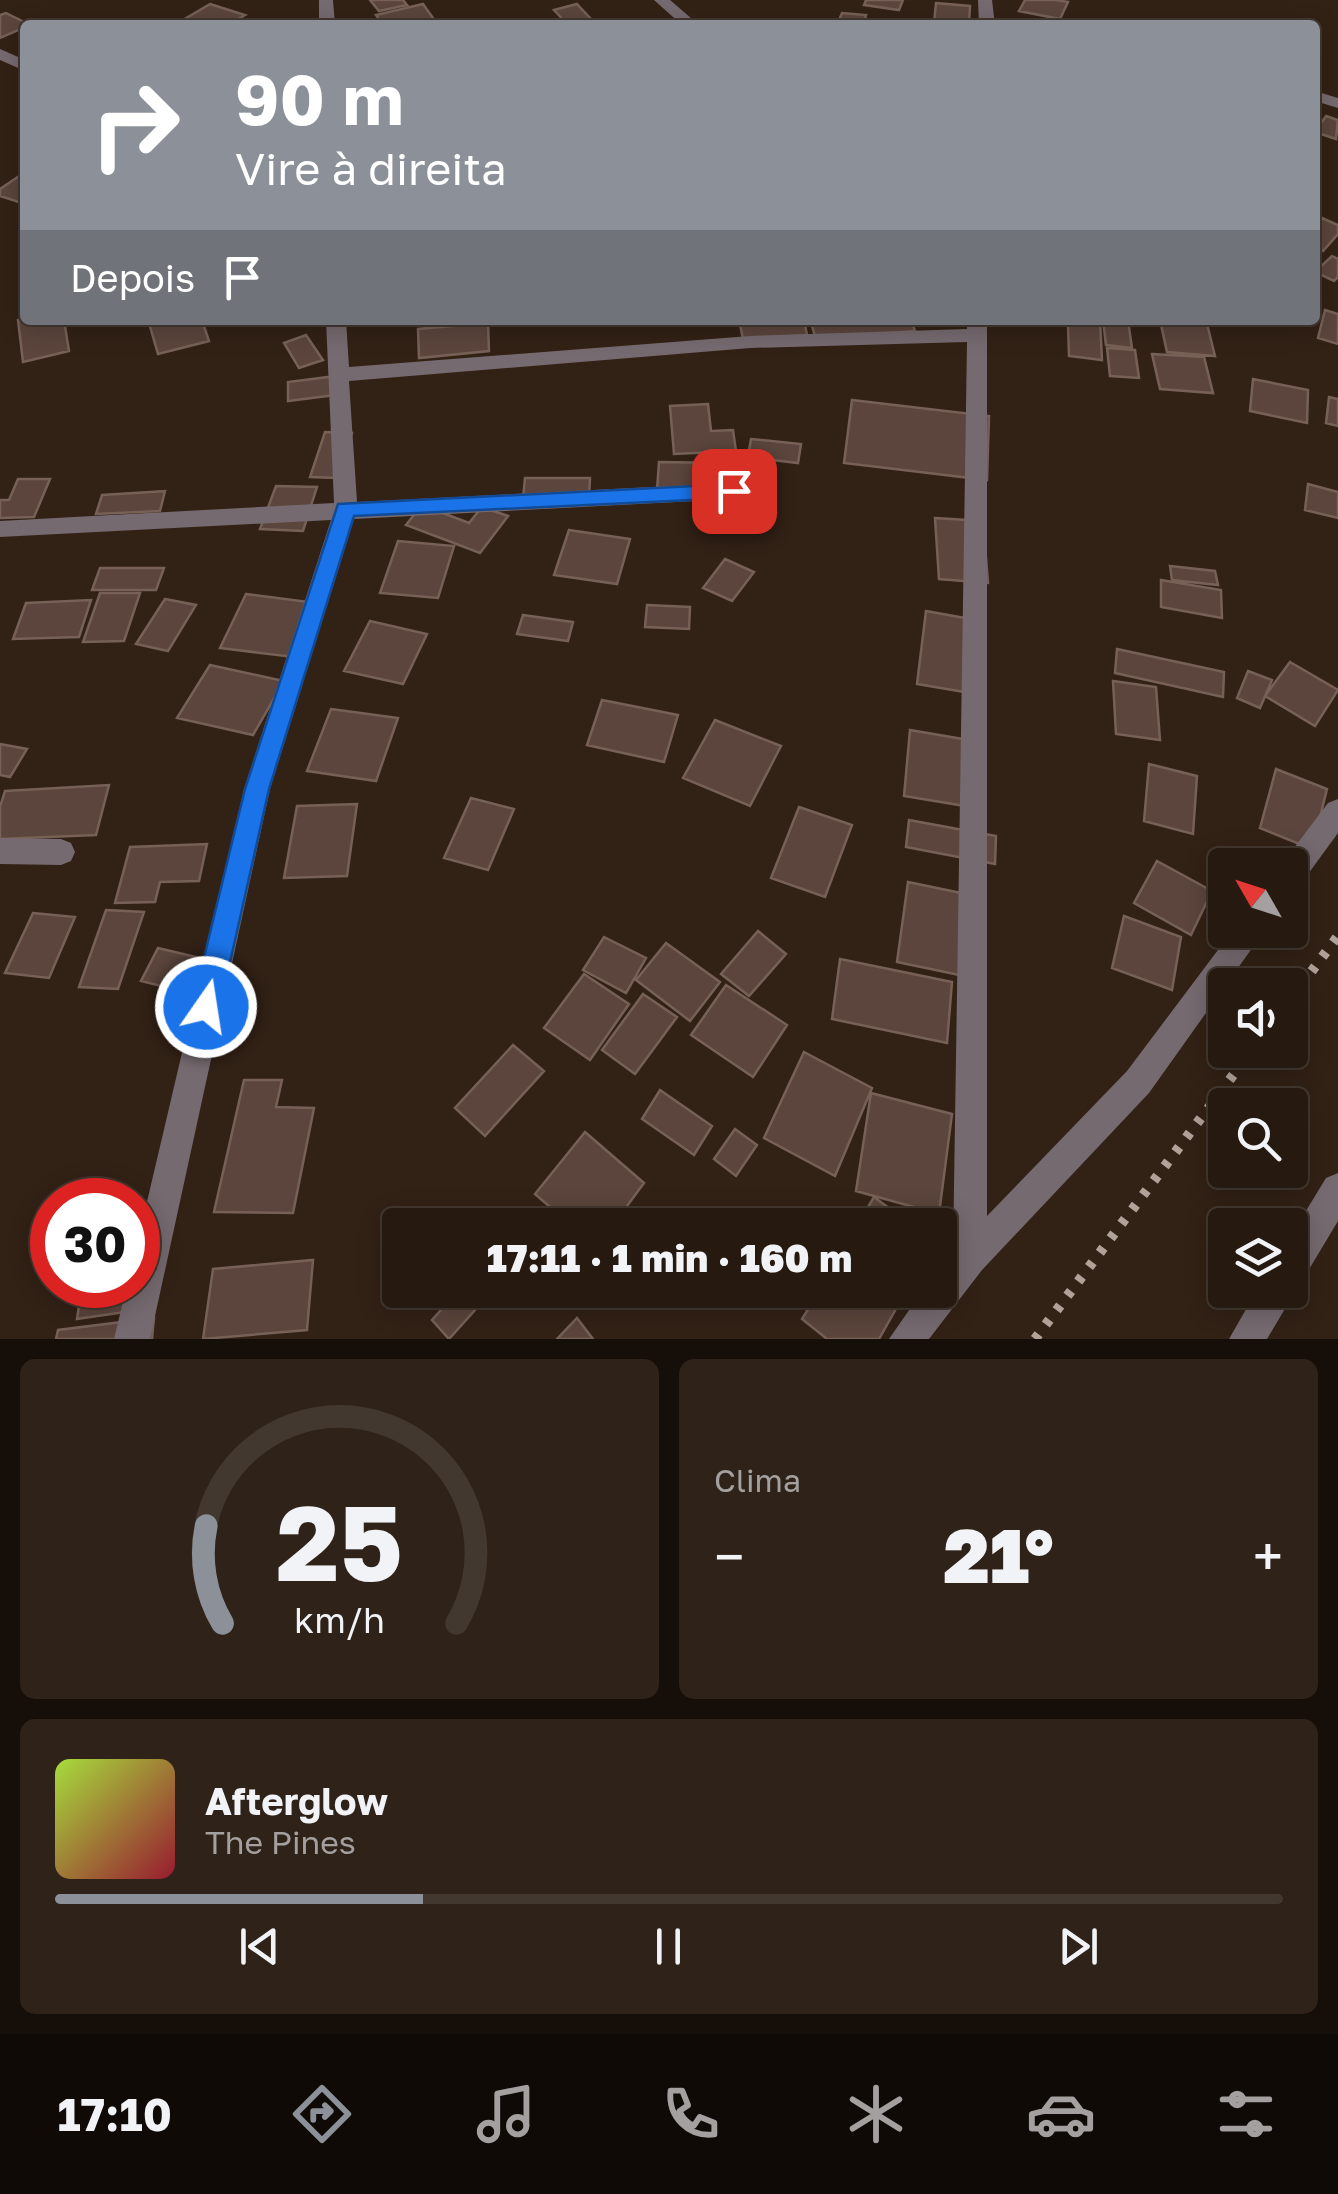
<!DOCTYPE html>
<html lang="pt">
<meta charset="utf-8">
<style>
:root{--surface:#261910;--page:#2e2219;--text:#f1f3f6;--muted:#a4a09f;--line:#423830;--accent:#8c9099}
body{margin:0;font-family:"Golos Text",sans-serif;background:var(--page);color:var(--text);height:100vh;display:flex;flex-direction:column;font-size:38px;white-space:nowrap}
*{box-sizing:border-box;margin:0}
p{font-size:32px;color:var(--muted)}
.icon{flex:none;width:55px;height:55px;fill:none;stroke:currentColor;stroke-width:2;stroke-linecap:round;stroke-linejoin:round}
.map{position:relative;height:1339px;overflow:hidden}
.panel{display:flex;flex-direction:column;gap:20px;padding:20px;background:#150e09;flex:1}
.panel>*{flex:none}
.hud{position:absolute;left:20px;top:20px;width:1300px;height:305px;border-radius:10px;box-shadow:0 5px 25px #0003,0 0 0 2px var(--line);background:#8c9099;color:#fff;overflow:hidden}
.needle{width:65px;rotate:309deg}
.tools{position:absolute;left:1208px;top:848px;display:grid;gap:20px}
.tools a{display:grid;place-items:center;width:100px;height:100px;border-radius:10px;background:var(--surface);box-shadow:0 5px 25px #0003,0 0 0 2px var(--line);font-size:50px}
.speed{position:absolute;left:30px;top:1178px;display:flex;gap:20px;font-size:50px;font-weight:700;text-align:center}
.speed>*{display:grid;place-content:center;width:130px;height:130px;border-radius:50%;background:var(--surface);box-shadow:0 5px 25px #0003,0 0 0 2px var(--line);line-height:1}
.speed .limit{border:15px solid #d22;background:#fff;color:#111}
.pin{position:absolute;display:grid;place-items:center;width:85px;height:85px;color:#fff;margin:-42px;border-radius:20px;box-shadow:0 5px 15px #0006}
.me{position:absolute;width:110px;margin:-55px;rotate:13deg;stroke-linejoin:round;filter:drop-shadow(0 0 8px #0008)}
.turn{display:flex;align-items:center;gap:35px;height:210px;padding:0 50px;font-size:45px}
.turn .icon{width:130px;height:130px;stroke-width:2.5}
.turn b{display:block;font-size:70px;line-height:85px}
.then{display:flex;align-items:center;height:95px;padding:0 50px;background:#0003;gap:20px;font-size:38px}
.big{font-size:75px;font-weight:800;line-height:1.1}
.panel .widget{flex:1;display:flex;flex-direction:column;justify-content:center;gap:15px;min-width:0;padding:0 35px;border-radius:15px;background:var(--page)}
.panel .dial{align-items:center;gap:0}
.dial svg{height:260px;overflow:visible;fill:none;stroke:var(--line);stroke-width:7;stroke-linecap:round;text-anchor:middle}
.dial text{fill:var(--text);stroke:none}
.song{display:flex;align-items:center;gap:30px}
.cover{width:120px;height:120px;border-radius:15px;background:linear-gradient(135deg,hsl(80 70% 55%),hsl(350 70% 35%))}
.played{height:10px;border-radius:5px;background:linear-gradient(90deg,var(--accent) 30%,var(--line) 30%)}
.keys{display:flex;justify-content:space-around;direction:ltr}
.heat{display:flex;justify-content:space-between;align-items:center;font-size:55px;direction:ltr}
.panel .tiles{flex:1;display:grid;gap:20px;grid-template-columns:1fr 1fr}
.widget:last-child{grid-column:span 2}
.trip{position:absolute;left:382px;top:1208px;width:575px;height:100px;border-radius:10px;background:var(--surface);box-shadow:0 5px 25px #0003,0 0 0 2px var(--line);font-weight:800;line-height:100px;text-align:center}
.tabs{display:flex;height:160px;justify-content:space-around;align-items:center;background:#0f0a06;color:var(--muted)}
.tabs .icon{width:70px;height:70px}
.tabs .on{color:var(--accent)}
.tabs b{font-size:45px;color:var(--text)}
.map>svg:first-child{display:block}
</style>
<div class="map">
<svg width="1338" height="1339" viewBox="0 0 1338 1339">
<rect width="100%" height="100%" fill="#322115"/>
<path fill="#5b453c" stroke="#776157" stroke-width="2.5" d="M 370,0 L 403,0 L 407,5 L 379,11 Z
M 866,0 L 903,0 L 899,10 L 864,5 Z
M 1025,0 L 1056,0 L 1068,2 L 1060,19 L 1019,11 Z
M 936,3 L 970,6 L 969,25 L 934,23 Z
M 210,4 L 245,15 L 228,25 L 197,25 L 183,20 Z
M 423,4 L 433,18 L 383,25 L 376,15 Z
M 577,4 L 591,19 L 568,25 L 554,10 Z
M 6,13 L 30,25 L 0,38 L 0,15 Z
M 842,13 L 866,15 L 863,25 L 837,25 Z
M 1326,116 L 1338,120 L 1336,139 L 1315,132 Z
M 25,172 L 25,204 L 0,196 L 0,189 Z
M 1322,218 L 1338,225 L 1338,234 L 1323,251 L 1315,248 L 1315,226 Z
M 1332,256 L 1338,259 L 1338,277 L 1334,281 L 1315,272 Z
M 1325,310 L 1338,314 L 1338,344 L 1318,338 Z
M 25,318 L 64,320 L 69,351 L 23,362 L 18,320 Z
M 163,320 L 202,320 L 209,341 L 158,354 L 149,323 Z
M 739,320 L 804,320 L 807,335 L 743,339 Z
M 810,320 L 911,320 L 915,331 L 816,339 Z
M 1040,320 L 1100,320 L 1102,360 L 1069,356 L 1068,325 Z
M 1103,320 L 1128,320 L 1132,348 L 1106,345 Z
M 1160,320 L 1206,320 L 1215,356 L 1167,352 Z
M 488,323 L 489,351 L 419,358 L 418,329 Z
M 306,335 L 323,360 L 299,368 L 284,343 Z
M 1107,348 L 1135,350 L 1139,378 L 1110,376 Z
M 1152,354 L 1204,357 L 1213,393 L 1160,389 Z
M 336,376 L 336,395 L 288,401 L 288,382 Z
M 1253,379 L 1308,390 L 1307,423 L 1250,411 Z
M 1329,397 L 1338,399 L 1338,426 L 1326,423 Z
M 852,400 L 989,416 L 987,480 L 844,463 Z
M 708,404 L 711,431 L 733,430 L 736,451 L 674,454 L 670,406 Z
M 325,432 L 352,433 L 338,478 L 310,477 Z
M 751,439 L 801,444 L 798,463 L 748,457 Z
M 659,462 L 723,463 L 723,492 L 657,490 Z
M 525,478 L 590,478 L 589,499 L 523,499 Z
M 18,479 L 50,479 L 34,517 L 0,518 L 0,500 L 9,500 Z
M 1308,484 L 1338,492 L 1338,518 L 1305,510 Z
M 276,486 L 317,487 L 303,531 L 260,529 Z
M 165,491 L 160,511 L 96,514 L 102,495 Z
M 422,505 L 469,523 L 482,507 L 508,516 L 480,553 L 406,525 Z
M 935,518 L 983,521 L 988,583 L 939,579 Z
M 569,530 L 630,539 L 617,584 L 554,575 Z
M 398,541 L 454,546 L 438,598 L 380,593 Z
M 725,559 L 754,572 L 732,601 L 703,588 Z
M 1170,566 L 1215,571 L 1218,585 L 1172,580 Z
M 100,568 L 164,568 L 156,590 L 92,590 Z
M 1161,580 L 1221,590 L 1222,618 L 1161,607 Z
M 100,593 L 140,593 L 124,641 L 83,642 Z
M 246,594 L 316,603 L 294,657 L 220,648 Z
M 165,599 L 196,605 L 168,651 L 136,644 Z
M 91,600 L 79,637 L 13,639 L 26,603 Z
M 647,605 L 690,607 L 689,629 L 645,627 Z
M 926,611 L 982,621 L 976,694 L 917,684 Z
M 523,615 L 573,622 L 568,641 L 517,634 Z
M 370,621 L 427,634 L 403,684 L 344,671 Z
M 1117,649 L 1224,672 L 1223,697 L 1115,673 Z
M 1290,662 L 1338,690 L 1315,726 L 1265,696 Z
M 210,665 L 284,681 L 253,735 L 177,718 Z
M 1248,671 L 1272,680 L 1260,708 L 1237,698 Z
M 1113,681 L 1156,687 L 1160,740 L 1116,734 Z
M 602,700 L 678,715 L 664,762 L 587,745 Z
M 331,709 L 398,718 L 376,781 L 307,771 Z
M 715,720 L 781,746 L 750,806 L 683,778 Z
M 910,730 L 975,741 L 971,807 L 904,796 Z
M 0,744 L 27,749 L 10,777 L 0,775 Z
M 1149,764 L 1197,776 L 1193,834 L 1144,821 Z
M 1276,769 L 1327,789 L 1312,849 L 1260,828 Z
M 109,785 L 96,835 L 0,839 L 0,807 L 5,791 Z
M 471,798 L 514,809 L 488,870 L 444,858 Z
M 357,804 L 347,876 L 284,878 L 297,806 Z
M 799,807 L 852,825 L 825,897 L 771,878 Z
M 909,820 L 996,836 L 995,864 L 906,847 Z
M 207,844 L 199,881 L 160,882 L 155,902 L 115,903 L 130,847 Z
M 1157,861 L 1212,891 L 1191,935 L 1134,903 Z
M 908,882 L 971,895 L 964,976 L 897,962 Z
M 106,910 L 144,912 L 118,989 L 79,987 Z
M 33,913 L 75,917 L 49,978 L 5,973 Z
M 1124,916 L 1181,937 L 1172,990 L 1112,968 Z
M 758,931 L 786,954 L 749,996 L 721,974 Z
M 604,937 L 646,958 L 626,993 L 583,970 Z
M 666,943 L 720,982 L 690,1021 L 636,980 Z
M 158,948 L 209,960 L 193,994 L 141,981 Z
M 840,959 L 952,982 L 947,1043 L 832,1019 Z
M 584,974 L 629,1004 L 590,1060 L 544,1028 Z
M 726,985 L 787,1025 L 753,1077 L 691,1035 Z
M 643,994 L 677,1017 L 635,1074 L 602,1050 Z
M 513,1045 L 544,1071 L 485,1136 L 455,1108 Z
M 804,1052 L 872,1088 L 835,1176 L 764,1138 Z
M 244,1080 L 282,1080 L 276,1107 L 314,1108 L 293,1213 L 214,1212 Z
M 660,1090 L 712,1126 L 694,1155 L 642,1119 Z
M 871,1093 L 952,1114 L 939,1214 L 856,1191 Z
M 735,1129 L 757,1145 L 736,1176 L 714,1159 Z
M 585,1132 L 644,1183 L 613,1225 L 571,1225 L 535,1194 Z
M 874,1197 L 912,1225 L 857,1225 Z
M 163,1216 L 153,1308 L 77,1319 L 82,1285 L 138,1285 L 138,1220 Z
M 313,1260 L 307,1330 L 203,1339 L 213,1269 Z
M 459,1290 L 493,1290 L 449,1339 L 432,1320 Z
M 820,1290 L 904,1290 L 906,1291 L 879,1339 L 827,1339 L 802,1319 Z
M 154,1318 L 152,1339 L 56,1339 L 58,1330 Z
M 577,1318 L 593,1339 L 557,1339 Z"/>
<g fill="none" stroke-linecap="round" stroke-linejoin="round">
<path fill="#756a6f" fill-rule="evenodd" d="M 319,0 L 333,0 L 335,25 L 319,25 Z
M 654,0 L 670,0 L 699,25 L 682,25 Z
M 978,0 L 992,0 L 995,25 L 979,25 Z
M 0,49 L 25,60 L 25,71 L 0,60 Z
M 1315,91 L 1338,98 L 1338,108 L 1315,101 Z
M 326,320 L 346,320 L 349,367 L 750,336 L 967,329 L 967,320 L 987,320 L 987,1216 L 1127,1071 L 1233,930 L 1265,930 L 1149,1093 L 982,1270 L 929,1339 L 889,1339 L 923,1290 L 940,1290 L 940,1269 L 953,1252 L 967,342 L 750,348 L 349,381 L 357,502 L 733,483 L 744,491 L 733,499 L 354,519 L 270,789 L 150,1339 L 114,1339 L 127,1285 L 138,1285 L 138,1240 L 244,789 L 331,520 L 0,537 L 0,521 L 334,503 Z
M 1338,799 L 1338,833 L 1300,885 L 1290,889 L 1290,865 L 1281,865 L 1328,803 Z
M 0,838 L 61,839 L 71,843 L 75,852 L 71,861 L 61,865 L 0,864 Z
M 1338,1173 L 1338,1221 L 1302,1281 L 1292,1285 L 1289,1302 L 1267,1339 L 1229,1339 L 1257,1290 L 1290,1290 L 1290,1237 L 1326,1178 Z"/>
<path stroke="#b0a299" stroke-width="10" stroke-dasharray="6 12" stroke-linecap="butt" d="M 1290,1000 L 1338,936
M 1035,1339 L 1252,1050"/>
</g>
<path fill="#1a73e8" stroke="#114b97" stroke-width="2.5" d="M 734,484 L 744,491 L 734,498 L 354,516 L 269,789 L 220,1007 L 216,1017 L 206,1020 L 196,1017 L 192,1007 L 245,789 L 338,504 Z"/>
</svg>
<div class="tools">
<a><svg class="needle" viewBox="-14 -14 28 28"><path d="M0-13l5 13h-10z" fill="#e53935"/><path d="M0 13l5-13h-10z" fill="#a4a09f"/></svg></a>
<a><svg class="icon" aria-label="sound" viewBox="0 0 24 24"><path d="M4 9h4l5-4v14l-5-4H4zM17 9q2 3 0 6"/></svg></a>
<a><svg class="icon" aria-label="search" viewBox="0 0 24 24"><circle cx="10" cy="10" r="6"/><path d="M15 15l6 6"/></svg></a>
<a><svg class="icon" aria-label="layers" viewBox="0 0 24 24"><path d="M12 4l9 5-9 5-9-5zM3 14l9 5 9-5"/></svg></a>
</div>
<div class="speed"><div class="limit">30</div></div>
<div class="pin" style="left:734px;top:491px;background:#d93025"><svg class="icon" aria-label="arrive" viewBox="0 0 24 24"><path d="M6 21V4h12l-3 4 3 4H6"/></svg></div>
<svg class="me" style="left:206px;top:1007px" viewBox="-20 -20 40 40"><circle r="17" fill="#1a73e8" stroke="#fff" stroke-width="3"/><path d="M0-11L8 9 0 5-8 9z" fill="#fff"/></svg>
<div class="trip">17:11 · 1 min · 160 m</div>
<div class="hud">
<div class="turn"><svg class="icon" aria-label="right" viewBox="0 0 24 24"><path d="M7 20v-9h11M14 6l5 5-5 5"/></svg><div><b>90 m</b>Vire à direita</div></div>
<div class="then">Depois<svg class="icon" aria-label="arrive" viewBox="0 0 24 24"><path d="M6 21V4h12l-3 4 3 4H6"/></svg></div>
</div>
</div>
<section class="panel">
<div class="tiles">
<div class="widget dial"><svg viewBox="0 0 100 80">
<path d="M14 69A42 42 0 1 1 86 69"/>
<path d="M14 69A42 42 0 0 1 9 39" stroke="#8c9099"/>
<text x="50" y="56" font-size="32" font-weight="700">25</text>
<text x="50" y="72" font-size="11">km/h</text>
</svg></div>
<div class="widget"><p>Clima</p>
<div class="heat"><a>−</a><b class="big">21°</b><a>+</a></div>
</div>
<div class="widget">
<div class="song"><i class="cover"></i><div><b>Afterglow</b><p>The Pines</p></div></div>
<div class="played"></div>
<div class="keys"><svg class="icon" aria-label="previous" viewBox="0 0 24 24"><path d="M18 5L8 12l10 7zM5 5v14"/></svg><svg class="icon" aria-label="pause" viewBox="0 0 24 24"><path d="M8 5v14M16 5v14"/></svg><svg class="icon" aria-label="next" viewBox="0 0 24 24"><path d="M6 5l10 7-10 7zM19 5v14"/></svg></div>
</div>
</div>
</section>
<nav class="tabs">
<b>17:10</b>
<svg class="icon on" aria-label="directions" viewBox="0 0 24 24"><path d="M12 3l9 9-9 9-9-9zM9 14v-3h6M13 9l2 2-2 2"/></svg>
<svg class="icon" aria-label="music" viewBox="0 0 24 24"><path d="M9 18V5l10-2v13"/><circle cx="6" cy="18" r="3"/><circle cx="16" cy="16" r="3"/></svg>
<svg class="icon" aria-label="phone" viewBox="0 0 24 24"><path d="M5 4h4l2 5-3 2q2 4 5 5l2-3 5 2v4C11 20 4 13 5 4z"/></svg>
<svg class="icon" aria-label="climate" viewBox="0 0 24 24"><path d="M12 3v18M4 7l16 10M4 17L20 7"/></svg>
<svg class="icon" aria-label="car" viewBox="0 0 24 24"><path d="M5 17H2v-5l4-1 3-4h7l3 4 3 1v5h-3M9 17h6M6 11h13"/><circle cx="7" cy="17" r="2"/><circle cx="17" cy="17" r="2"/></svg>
<svg class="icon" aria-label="filters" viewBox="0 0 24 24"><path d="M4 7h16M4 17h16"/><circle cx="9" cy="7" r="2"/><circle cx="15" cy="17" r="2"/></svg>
</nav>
